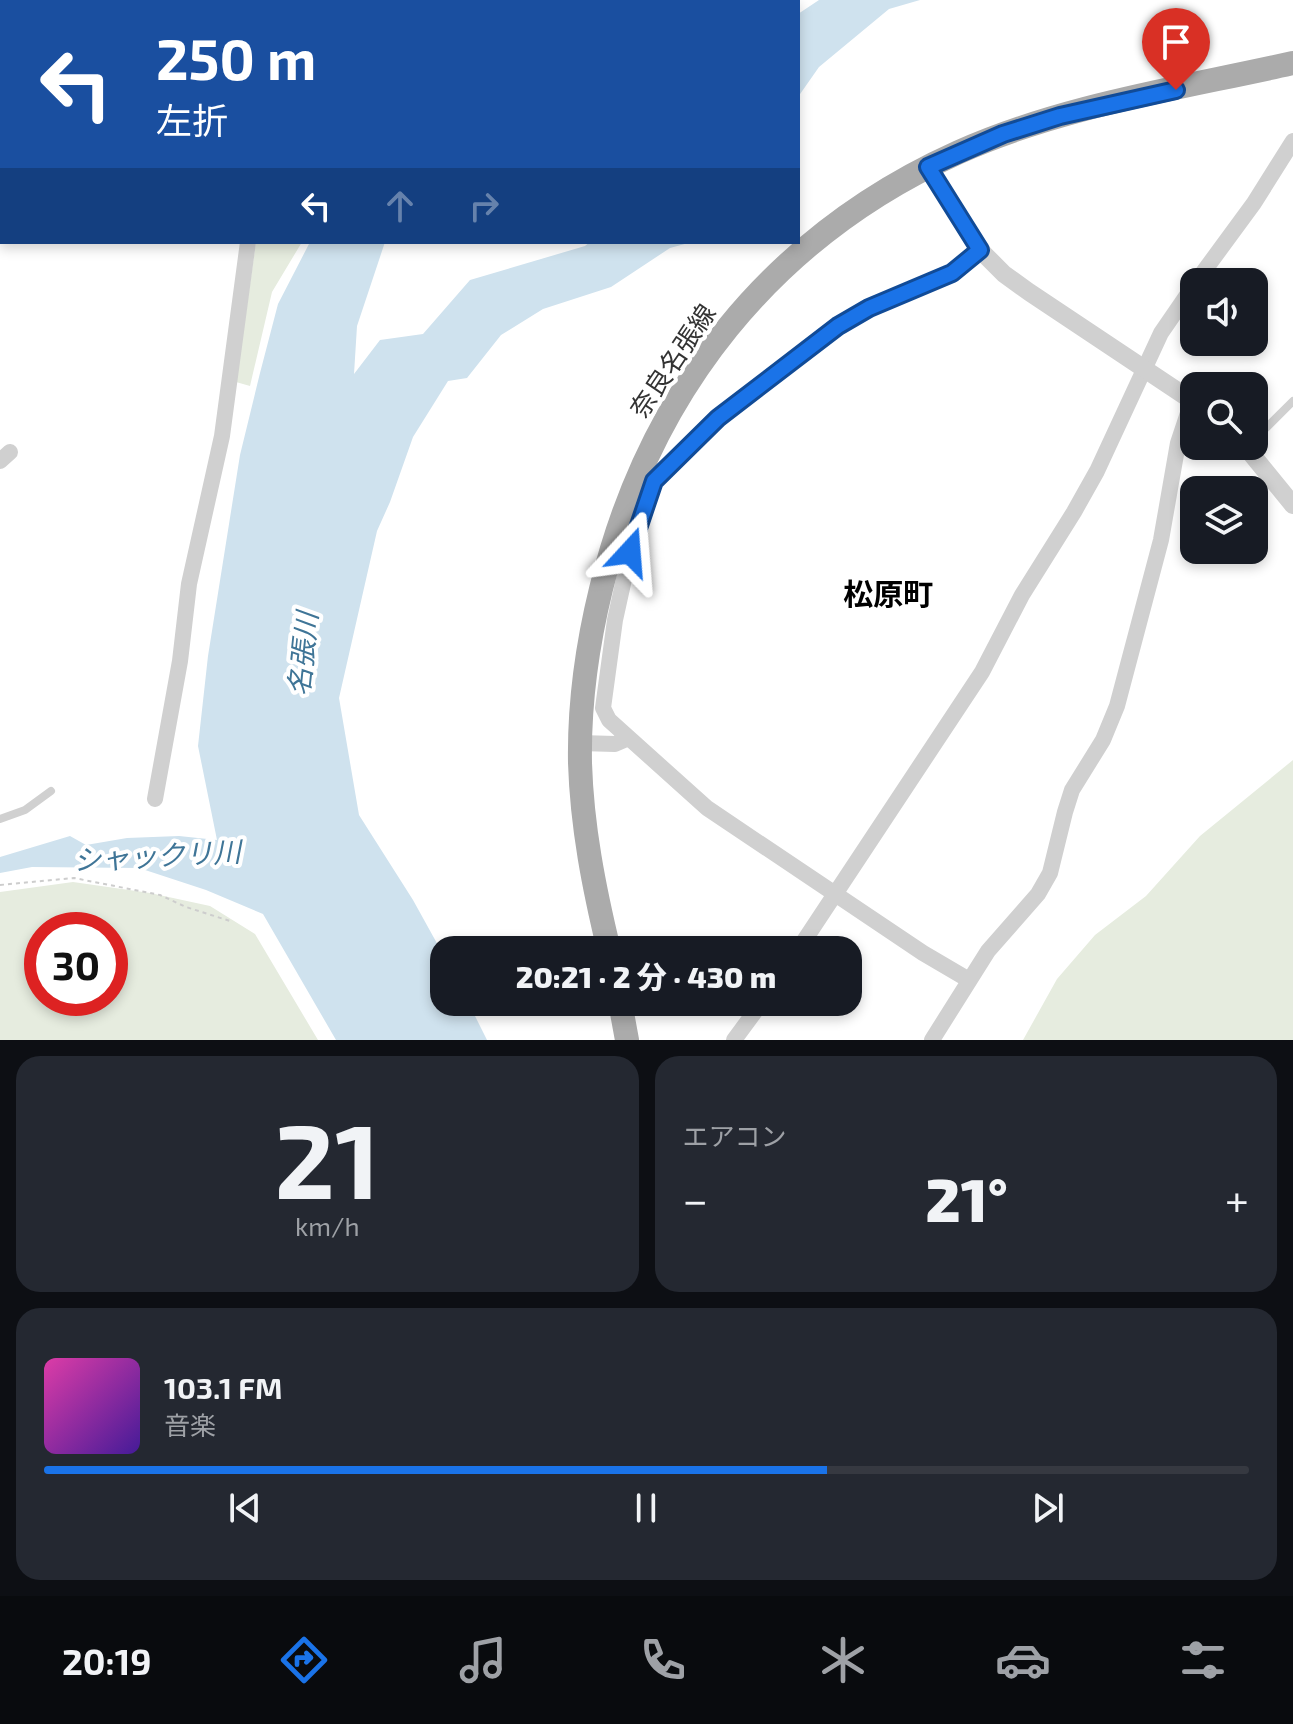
<!DOCTYPE html>
<html lang="ja">
<meta charset="utf-8">
<style>
:root{--surface:#171b24;--page:#242831;--text:#f1f3f6;--muted:#9ea1a6;--line:#363941;--accent:#1a73e8}
body{margin:0;font-family:"Exo 2","Noto Sans JP",sans-serif;background:var(--page);color:var(--text);height:100vh;display:flex;flex-direction:column;font-size:30px;white-space:nowrap}
*{box-sizing:border-box;margin:0}
p{font-size:26px;color:var(--muted)}
.icon{flex:none;width:44px;height:44px;fill:none;stroke:currentColor;stroke-width:2;stroke-linecap:round;stroke-linejoin:round}
.map{position:relative;height:1040px;overflow:hidden}
.panel{display:flex;flex-direction:column;gap:16px;padding:16px;background:#0d0f14;flex:1}
.panel>*{flex:none}
.hud{position:absolute;left:0px;top:0px;width:800px;height:244px;box-shadow:0 4px 12px #0003;background:#1a4fa0;color:#fff;overflow:hidden}
.controls{position:absolute;left:1180px;top:268px;display:grid;gap:16px}
.controls a{display:grid;place-items:center;width:88px;height:88px;border-radius:16px;background:var(--surface);box-shadow:0 4px 12px #0003;font-size:40px}
.speed{position:absolute;left:24px;top:912px;display:flex;gap:16px;font-size:40px;font-weight:700;text-align:center}
.speed>*{display:grid;place-content:center;width:104px;height:104px;border-radius:50%;background:var(--surface);box-shadow:0 4px 12px #0003;line-height:1}
.speed .limit{border:12px solid #d22;background:#fff;color:#111}
.pin{position:absolute;display:grid;place-items:center;width:68px;height:68px;color:#fff;margin:-82px -34px;border-radius:50% 50% 50% 0;rotate:-45deg;box-shadow:0 0 8px #0007}
.pin .icon{rotate:45deg}
.me{position:absolute;width:88px;margin:-44px;rotate:19deg;stroke-linejoin:round;filter:drop-shadow(0 0 6px #0008)}
.turn{display:flex;align-items:center;gap:28px;height:168px;padding:0 24px;font-size:36px}
.turn .icon{width:104px;height:104px;stroke-width:2.5}
.turn b{display:block;font-size:56px;line-height:68px}
.lanes{display:flex;align-items:center;height:76px;padding:0 24px;background:#0003;justify-content:center;gap:40px;direction:ltr}
.lanes .off{opacity:.35}
.big{font-size:60px;font-weight:800;line-height:1.1}
.panel .widget{flex:1;display:flex;flex-direction:column;justify-content:center;gap:12px;min-width:0;padding:0 28px;border-radius:24px;background:var(--page)}
.panel .dial{align-items:center;gap:0}
.dial b{font-size:104px;line-height:1}
.song{display:flex;align-items:center;gap:24px}
.cover{width:96px;height:96px;border-radius:12px;background:linear-gradient(135deg,hsl(320 70% 55%),hsl(260 70% 35%))}
.played{height:8px;border-radius:4px;background:linear-gradient(90deg,var(--accent) 65%,var(--line) 65%)}
.keys{display:flex;justify-content:space-around;direction:ltr}
.heat{display:flex;justify-content:space-between;align-items:center;font-size:44px;direction:ltr}
.panel .tiles{flex:1;display:grid;gap:16px;grid-template-columns:1fr 1fr}
.widget:last-child{grid-column:span 2}
.trip{position:absolute;left:430px;top:936px;width:432px;height:80px;border-radius:24px;background:var(--surface);box-shadow:0 4px 12px #0003;font-weight:800;line-height:80px;text-align:center}
.dock{display:flex;height:128px;justify-content:space-around;align-items:center;background:#090b0e;color:var(--muted)}
.dock .icon{width:56px;height:56px}
.dock .current{color:var(--accent)}
.dock b{font-size:36px;color:var(--text)}
.map>svg:first-child{display:block}
</style>
<div class="map">
<svg width="1293" height="1040" viewBox="0 0 1293 1040">
<rect width="100%" height="100%" fill="#fff"/>
<path fill="#e6ecdf" fill-rule="evenodd" d="M 368,0 L 504,0 L 365,2 Z
M 256,242 L 302,242 L 272,292 L 250,386 L 236,382 Z
M 1293,760 L 1293,1040 L 1023,1040 L 1057,979 L 1095,935 L 1146,896 L 1200,836 Z
M 73,882 L 150,893 L 210,906 L 255,934 L 318,1040 L 0,1040 L 0,892 ZM 42,930 L 110,930 L 110,998 L 42,998 Z"/>
<path fill="#cfe2ee" d="M 512,0 L 641,0 L 510,2 Z
M 819,0 L 920,0 L 889,9 L 819,67 L 798,97 L 798,14 Z
M 310,242 L 385,242 L 357,326 L 354,374 L 380,340 L 423,334 L 470,280 L 585,246 L 590,242 L 692,242 L 670,248 L 611,287 L 543,309 L 501,335 L 467,378 L 448,381 L 413,437 L 390,502 L 377,531 L 339,698 L 359,815 L 413,900 L 444,956 L 444,1002 L 468,1002 L 487,1040 L 336,1040 L 263,914 L 206,890 L 139,868 L 32,867 L 0,873 L 0,857 L 70,836 L 86,845 L 127,838 L 179,836 L 217,840 L 198,746 L 208,656 L 240,455 L 260,373 L 278,304 Z"/>
<g fill="none" stroke-linecap="round" stroke-linejoin="round">
<path stroke="#cdcdcd" stroke-width="2" stroke-dasharray="4 4" stroke-linecap="butt" d="M 0,885 L 74,878 L 160,895 L 186,907 L 230,921"/>
<path stroke="#d0d0d0" stroke-width="8" d="M 1254,440 L 1293,401
M 0,819 L 25,810 L 51,791"/>
<path stroke="#d0d0d0" stroke-width="16" d="M 175,0 L 177,2
M 1196,282 L 1254,203 L 1293,141
M 0,461 L 10,452
M 580,743 L 615,744 L 629,738
M 155,799 L 180,661 L 189,584 L 222,436 L 248,242
M 798,950 L 982,672 L 1022,595 L 1074,512 L 1097,471 L 1161,333 L 1194,285
M 969,980 L 923,953 L 707,808 L 609,720 L 603,708 L 615,620 L 630,552 L 650,491 L 663,469 L 718,418 L 838,326 L 869,308 L 952,273 L 980,250
M 734,1040 L 762,1002
M 932,1040 L 988,951 L 1038,894 L 1050,873 L 1065,812 L 1072,790 L 1103,740 L 1117,706 L 1161,540 L 1178,443 L 1192,401"/>
<path stroke="#d0d0d0" stroke-width="18" d="M 928,167 L 978,248 L 1004,274 L 1029,292 L 1194,402
M 1245,446 L 1293,505"/>
<path stroke="#ababab" stroke-width="24" d="M 327,2 L 330,0
M 0,207 L 2,206
M 609,950 C 594,888 582,827 580,763 C 579,705 587,646 601,589 C 649,391 772,236 959,152 C 1064,105 1182,88 1293,63
M 620,1002 L 627,1040"/>
</g>
<g fill="none" stroke-linecap="round" stroke-linejoin="round">
<defs>
<path id="route" d="M 630,552 L 654,481 L 718,418 L 838,326 L 869,308 L 952,273 L 980,250 L 928,167 L 1003,134 L 1060,116 L 1176,90"/>
</defs>
<use href="#route" stroke="#114b97" stroke-width="20"/>
<use href="#route" stroke="#1a73e8" stroke-width="14"/>
</g>
<g text-anchor="middle" stroke-width="8" stroke-linejoin="round" paint-order="stroke">
<g font-size="26" fill="#333" stroke="#fff">
<text transform="translate(673 361) rotate(-56)" y="9">奈良名張線</text>
</g>
<g font-size="28" font-style="italic" fill="#3f7597" stroke="#fff">
<text transform="translate(303 654) rotate(-84)" y="10">名張川</text>
<text transform="translate(157 856) rotate(-3)" y="10">シャックリ川</text>
</g>
<g font-size="30" font-weight="bold" fill="#000" stroke="#fff">
<text x="888" y="605">松原町</text>
</g>
</g>
</svg>
<div class="controls">
<a><svg class="icon" aria-label="sound" viewBox="0 0 24 24"><path d="M4 9h4l5-4v14l-5-4H4zM17 9q2 3 0 6"/></svg></a>
<a><svg class="icon" aria-label="search" viewBox="0 0 24 24"><circle cx="10" cy="10" r="6"/><path d="M15 15l6 6"/></svg></a>
<a><svg class="icon" aria-label="layers" viewBox="0 0 24 24"><path d="M12 4l9 5-9 5-9-5zM3 14l9 5 9-5"/></svg></a>
</div>
<div class="speed"><div class="limit">30</div></div>
<div class="pin" style="left:1176px;top:90px;background:#d93025"><svg class="icon" aria-label="arrive" viewBox="0 0 24 24"><path d="M6 21V4h12l-3 4 3 4H6"/></svg></div>
<svg class="me" style="left:630px;top:552px" viewBox="-20 -20 40 40"><path d="M0-17L14 15 0 8-14 15z" fill="#1a73e8" stroke="#fff" stroke-width="4"/></svg>
<div class="trip">20:21 · 2 分 · 430 m</div>
<div class="hud">
<div class="turn"><svg class="icon" aria-label="left" viewBox="0 0 24 24"><path d="M17 20v-9H6M10 6l-5 5 5 5"/></svg><div><b>250 m</b>左折</div></div>
<div class="lanes"><svg class="icon" aria-label="left" viewBox="0 0 24 24"><path d="M17 20v-9H6M10 6l-5 5 5 5"/></svg><svg class="icon off" aria-label="ahead" viewBox="0 0 24 24"><path d="M12 20V5M6 11l6-6 6 6"/></svg><svg class="icon off" aria-label="right" viewBox="0 0 24 24"><path d="M7 20v-9h11M14 6l5 5-5 5"/></svg></div>
</div>
</div>
<section class="panel">
<div class="tiles">
<div class="widget dial"><b>21</b><p>km/h</p></div>
<div class="widget"><p>エアコン</p>
<div class="heat"><a>−</a><b class="big">21°</b><a>+</a></div>
</div>
<div class="widget">
<div class="song"><i class="cover"></i><div><b>103.1 FM</b><p>音楽</p></div></div>
<div class="played"></div>
<div class="keys"><svg class="icon" aria-label="previous" viewBox="0 0 24 24"><path d="M18 5L8 12l10 7zM5 5v14"/></svg><svg class="icon" aria-label="pause" viewBox="0 0 24 24"><path d="M8 5v14M16 5v14"/></svg><svg class="icon" aria-label="next" viewBox="0 0 24 24"><path d="M6 5l10 7-10 7zM19 5v14"/></svg></div>
</div>
</div>
</section>
<nav class="dock">
<b>20:19</b>
<svg class="icon current" aria-label="directions" viewBox="0 0 24 24"><path d="M12 3l9 9-9 9-9-9zM9 14v-3h6M13 9l2 2-2 2"/></svg>
<svg class="icon" aria-label="music" viewBox="0 0 24 24"><path d="M9 18V5l10-2v13"/><circle cx="6" cy="18" r="3"/><circle cx="16" cy="16" r="3"/></svg>
<svg class="icon" aria-label="phone" viewBox="0 0 24 24"><path d="M5 4h4l2 5-3 2q2 4 5 5l2-3 5 2v4C11 20 4 13 5 4z"/></svg>
<svg class="icon" aria-label="climate" viewBox="0 0 24 24"><path d="M12 3v18M4 7l16 10M4 17L20 7"/></svg>
<svg class="icon" aria-label="car" viewBox="0 0 24 24"><path d="M5 17H2v-5l4-1 3-4h7l3 4 3 1v5h-3M9 17h6M6 11h13"/><circle cx="7" cy="17" r="2"/><circle cx="17" cy="17" r="2"/></svg>
<svg class="icon" aria-label="filters" viewBox="0 0 24 24"><path d="M4 7h16M4 17h16"/><circle cx="9" cy="7" r="2"/><circle cx="15" cy="17" r="2"/></svg>
</nav>
